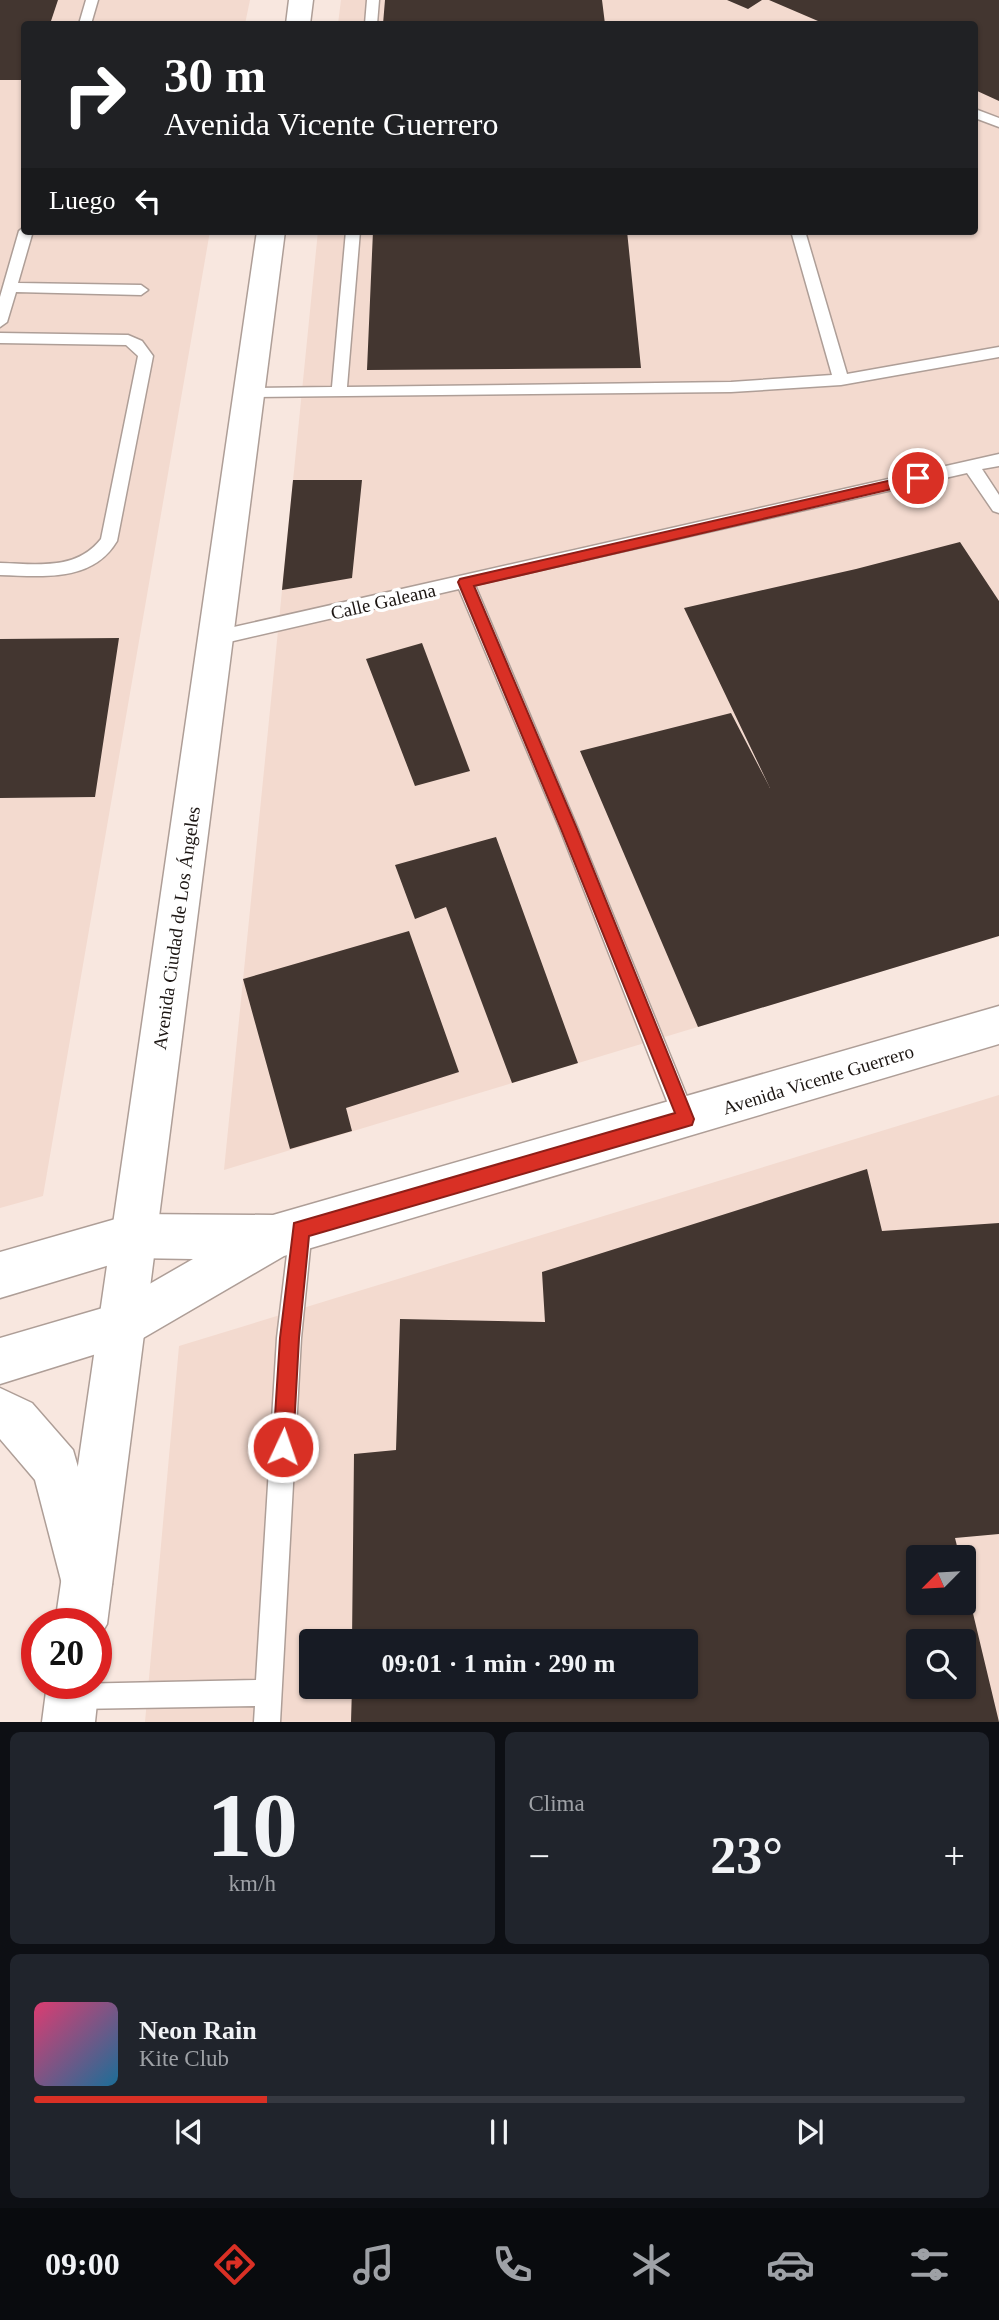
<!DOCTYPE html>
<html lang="es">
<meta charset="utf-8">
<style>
:root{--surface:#171b24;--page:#20242c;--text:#f1f3f6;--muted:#9ea1a6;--line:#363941;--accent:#d93025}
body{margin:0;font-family:"Times New Roman",serif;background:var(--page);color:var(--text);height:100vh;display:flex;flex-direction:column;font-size:26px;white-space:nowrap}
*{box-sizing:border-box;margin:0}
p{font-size:23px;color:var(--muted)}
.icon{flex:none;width:38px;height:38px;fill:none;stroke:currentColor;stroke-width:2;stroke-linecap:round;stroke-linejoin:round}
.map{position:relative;height:1722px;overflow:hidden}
.side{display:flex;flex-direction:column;gap:10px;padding:10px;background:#0d0f14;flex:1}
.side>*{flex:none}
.hud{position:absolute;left:21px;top:21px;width:957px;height:214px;border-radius:7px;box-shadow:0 2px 5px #0004;background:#202124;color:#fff;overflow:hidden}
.needle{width:46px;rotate:246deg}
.buttons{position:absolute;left:906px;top:1545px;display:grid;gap:14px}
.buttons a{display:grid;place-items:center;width:70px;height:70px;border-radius:7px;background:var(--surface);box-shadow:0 2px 5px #0004;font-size:35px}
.speed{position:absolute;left:21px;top:1608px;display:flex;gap:14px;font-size:35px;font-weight:700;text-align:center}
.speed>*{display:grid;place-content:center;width:91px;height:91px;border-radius:50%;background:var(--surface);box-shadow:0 2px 5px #0004;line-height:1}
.speed .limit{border:10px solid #d22;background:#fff;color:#111}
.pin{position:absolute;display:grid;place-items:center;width:60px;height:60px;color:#fff;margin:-30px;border:4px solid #fff;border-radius:50%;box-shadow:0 2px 7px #0007}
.me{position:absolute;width:77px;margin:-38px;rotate:3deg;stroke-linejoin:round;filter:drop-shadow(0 0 5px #0008)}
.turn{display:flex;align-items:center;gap:24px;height:147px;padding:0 28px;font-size:32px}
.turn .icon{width:91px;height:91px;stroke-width:2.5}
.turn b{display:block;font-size:49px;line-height:60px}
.then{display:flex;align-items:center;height:66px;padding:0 28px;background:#0003;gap:14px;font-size:26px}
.big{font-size:52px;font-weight:700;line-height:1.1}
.side .widget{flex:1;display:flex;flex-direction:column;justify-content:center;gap:10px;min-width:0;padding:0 24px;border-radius:10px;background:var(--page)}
.side .dial{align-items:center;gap:0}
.dial b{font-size:91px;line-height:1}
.song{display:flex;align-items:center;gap:21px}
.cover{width:84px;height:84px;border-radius:10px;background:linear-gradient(135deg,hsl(340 70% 55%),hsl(200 70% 35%))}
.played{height:7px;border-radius:4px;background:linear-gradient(90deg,var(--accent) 25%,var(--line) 25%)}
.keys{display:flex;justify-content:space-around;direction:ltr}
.heat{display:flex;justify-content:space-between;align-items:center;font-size:38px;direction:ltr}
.side .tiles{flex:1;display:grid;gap:10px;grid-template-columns:1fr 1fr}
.widget:last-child{grid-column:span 2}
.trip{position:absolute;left:299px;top:1629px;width:399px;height:70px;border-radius:7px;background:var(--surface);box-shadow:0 2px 5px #0004;font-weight:700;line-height:70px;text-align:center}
.menu{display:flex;height:112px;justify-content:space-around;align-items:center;background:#090b0e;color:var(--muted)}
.menu .icon{width:49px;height:49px}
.menu .current{color:var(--accent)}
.menu b{font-size:32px;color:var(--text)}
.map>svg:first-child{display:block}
</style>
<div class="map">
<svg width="999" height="1722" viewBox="0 0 999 1722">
<rect width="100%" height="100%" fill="#f8e7df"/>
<path fill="#f3dacf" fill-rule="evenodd" d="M 0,0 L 250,0 L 245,24 L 24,24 L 24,231 L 210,231 L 43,1196 L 0,1208 Z
M 341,0 L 999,0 L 999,936 L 224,1170 L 318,231 L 975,231 L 975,24 L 338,24 Z
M 999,1095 L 999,1721 L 145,1722 L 179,1346 ZM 919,1558 L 964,1558 L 964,1603 L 919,1603 ZM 312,1642 L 686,1642 L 686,1687 L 312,1687 ZM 919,1642 L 964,1642 L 964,1687 L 919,1687 Z"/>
<path fill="#433630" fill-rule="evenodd" d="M 0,0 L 58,0 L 50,24 L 24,24 L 24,80 L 0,80 Z
M 385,0 L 602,0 L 605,24 L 383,24 Z
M 727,0 L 762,0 L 748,9 Z
M 769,0 L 999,0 L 999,101 L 975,90 L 975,24 L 825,24 Z
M 373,231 L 627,231 L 641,368 L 367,370 Z
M 293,480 L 362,480 L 352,578 L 282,590 Z
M 960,542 L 999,601 L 999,936 L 698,1027 L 580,751 L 731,713 L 770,788 L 684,608 L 856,569 Z
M 119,638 L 95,797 L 0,798 L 0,639 Z
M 422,643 L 470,771 L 415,786 L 366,659 Z
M 496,837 L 578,1063 L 512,1083 L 446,907 L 415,919 L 395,865 Z
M 409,931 L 459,1072 L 346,1108 L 352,1131 L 290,1149 L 243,979 Z
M 867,1169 L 882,1231 L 999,1223 L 999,1534 L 955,1538 L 960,1558 L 919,1558 L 919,1603 L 964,1603 L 965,1580 L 999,1722 L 351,1722 L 352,1687 L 686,1687 L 686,1642 L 352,1642 L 354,1454 L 396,1450 L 400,1319 L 545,1322 L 542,1272 ZM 919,1642 L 964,1642 L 964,1687 L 919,1687 Z"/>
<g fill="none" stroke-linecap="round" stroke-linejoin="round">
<defs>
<path id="service" d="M 86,0 L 98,0 L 91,24 L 79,24 Z
M 367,0 L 379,0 L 377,24 L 365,24 Z
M 975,109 L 999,118 L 999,127 L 975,118 Z
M 24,227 L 24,231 L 33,231 L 18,283 L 141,285 L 148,290 L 141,295 L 16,292 L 7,322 L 0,327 L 0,297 L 19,231 Z
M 346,231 L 360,231 L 347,387 L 731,382 L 832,375 L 791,231 L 805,231 L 847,374 L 999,347 L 999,357 L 841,385 L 731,392 L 244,397 L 241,393 L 244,389 L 249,388 L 332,387 Z
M 0,333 L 128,335 L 142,341 L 153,356 L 117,541 C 92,583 42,576 0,575 L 0,563 C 36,564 76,571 101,539 L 138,356 L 126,345 L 0,343 Z
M 999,454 L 999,466 L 982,469 L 999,495 L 999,513 L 993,511 L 967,473 L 475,585 L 578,829 L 696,1119 L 693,1126 L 685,1129 L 677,1126 L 674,1119 L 560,829 L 459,589 L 216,645 L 210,643 L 207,638 L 210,633 L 216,631 Z
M 301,1218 L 309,1221 L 312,1229 L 301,1338 L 280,1722 L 254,1722 L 255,1706 L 74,1709 L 65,1705 L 61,1696 L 65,1687 L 72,1684 L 256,1680 L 277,1338 L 290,1229 L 293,1221 Z"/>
<path id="tertiary" d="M 289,0 L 313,0 L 310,24 L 286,24 Z
M 257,231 L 285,231 L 107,1624 L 96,1643 L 96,1624 L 55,1624 Z
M 96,1677 L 99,1684 L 95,1722 L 42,1722 L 47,1684 L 96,1684 Z"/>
<path id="secondary" d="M 999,1006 L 999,1044 L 284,1256 L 138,1341 L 0,1384 L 0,1338 L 113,1305 L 193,1259 L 133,1258 L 0,1298 L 0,1252 L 133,1214 L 273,1215 Z
M 0,1388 L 32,1403 L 73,1450 L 112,1584 L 105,1602 L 87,1609 L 69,1602 L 62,1584 L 35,1480 L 0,1439 Z"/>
</defs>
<use href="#service" stroke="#ae9e97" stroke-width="3"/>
<use href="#tertiary" stroke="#ae9e97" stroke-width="3"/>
<use href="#secondary" stroke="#ae9e97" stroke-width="3"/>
<use href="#service" fill="#fff" fill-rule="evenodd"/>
<use href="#tertiary" fill="#fff" fill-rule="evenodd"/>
<use href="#secondary" fill="#fff" fill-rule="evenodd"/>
</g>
<path fill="#d93025" stroke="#8d1f18" stroke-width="2" d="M 918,474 L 922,475 L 922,482 L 474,586 L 577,829 L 694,1119 L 692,1125 L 685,1127 L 309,1236 L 299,1338 L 293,1447 L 290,1454 L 283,1457 L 276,1454 L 273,1447 L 280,1338 L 294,1223 L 675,1113 L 561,829 L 458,582 L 460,579 Z"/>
<g text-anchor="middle" stroke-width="7" stroke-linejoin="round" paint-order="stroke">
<g font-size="19" fill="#1c1613" stroke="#fff">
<text transform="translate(383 601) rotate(-13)" y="7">Calle Galeana</text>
<text transform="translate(176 928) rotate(-82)" y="7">Avenida Ciudad de Los Ángeles</text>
<text transform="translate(818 1079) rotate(-17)" y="7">Avenida Vicente Guerrero</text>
</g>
</g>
</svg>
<div class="buttons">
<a><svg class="needle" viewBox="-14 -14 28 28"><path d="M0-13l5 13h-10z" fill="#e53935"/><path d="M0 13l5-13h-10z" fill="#9ea1a6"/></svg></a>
<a><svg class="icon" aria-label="search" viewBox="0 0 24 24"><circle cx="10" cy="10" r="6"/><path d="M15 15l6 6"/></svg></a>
</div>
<div class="speed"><div class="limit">20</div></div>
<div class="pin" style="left:918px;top:478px;background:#d93025"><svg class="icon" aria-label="arrive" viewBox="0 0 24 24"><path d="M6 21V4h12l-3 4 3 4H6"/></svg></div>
<svg class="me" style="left:283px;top:1447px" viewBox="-20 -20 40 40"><circle r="17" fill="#d93025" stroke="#fff" stroke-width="3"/><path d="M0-11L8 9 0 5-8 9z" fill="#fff"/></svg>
<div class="trip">09:01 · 1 min · 290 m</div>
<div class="hud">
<div class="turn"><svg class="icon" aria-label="right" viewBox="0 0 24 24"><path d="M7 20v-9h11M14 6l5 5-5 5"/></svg><div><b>30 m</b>Avenida Vicente Guerrero</div></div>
<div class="then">Luego<svg class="icon" aria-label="left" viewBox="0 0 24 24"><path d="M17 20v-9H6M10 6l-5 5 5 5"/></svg></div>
</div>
</div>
<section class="side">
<div class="tiles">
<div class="widget dial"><b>10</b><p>km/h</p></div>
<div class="widget"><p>Clima</p>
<div class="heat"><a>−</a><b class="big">23°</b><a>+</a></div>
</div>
<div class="widget">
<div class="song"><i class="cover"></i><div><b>Neon Rain</b><p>Kite Club</p></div></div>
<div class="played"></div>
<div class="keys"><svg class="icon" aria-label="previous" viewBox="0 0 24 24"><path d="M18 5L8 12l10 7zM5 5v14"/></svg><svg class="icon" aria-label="pause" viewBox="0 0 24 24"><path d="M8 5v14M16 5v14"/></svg><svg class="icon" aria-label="next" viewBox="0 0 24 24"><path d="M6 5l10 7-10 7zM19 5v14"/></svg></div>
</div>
</div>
</section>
<nav class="menu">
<b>09:00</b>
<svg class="icon current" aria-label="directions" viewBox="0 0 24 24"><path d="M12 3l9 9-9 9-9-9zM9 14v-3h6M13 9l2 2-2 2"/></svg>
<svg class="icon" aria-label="music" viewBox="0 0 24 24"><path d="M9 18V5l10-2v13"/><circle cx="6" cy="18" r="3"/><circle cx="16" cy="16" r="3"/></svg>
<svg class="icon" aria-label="phone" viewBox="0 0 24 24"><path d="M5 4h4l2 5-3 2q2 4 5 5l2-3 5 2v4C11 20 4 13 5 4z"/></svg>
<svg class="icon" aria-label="climate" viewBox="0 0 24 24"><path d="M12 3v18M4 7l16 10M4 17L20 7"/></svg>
<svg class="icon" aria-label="car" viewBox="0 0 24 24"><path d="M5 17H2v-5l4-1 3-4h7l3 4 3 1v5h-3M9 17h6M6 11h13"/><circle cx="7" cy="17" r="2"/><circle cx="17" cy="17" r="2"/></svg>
<svg class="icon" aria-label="filters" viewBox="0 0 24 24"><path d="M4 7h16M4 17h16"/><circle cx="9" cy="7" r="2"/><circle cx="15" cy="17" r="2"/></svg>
</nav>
